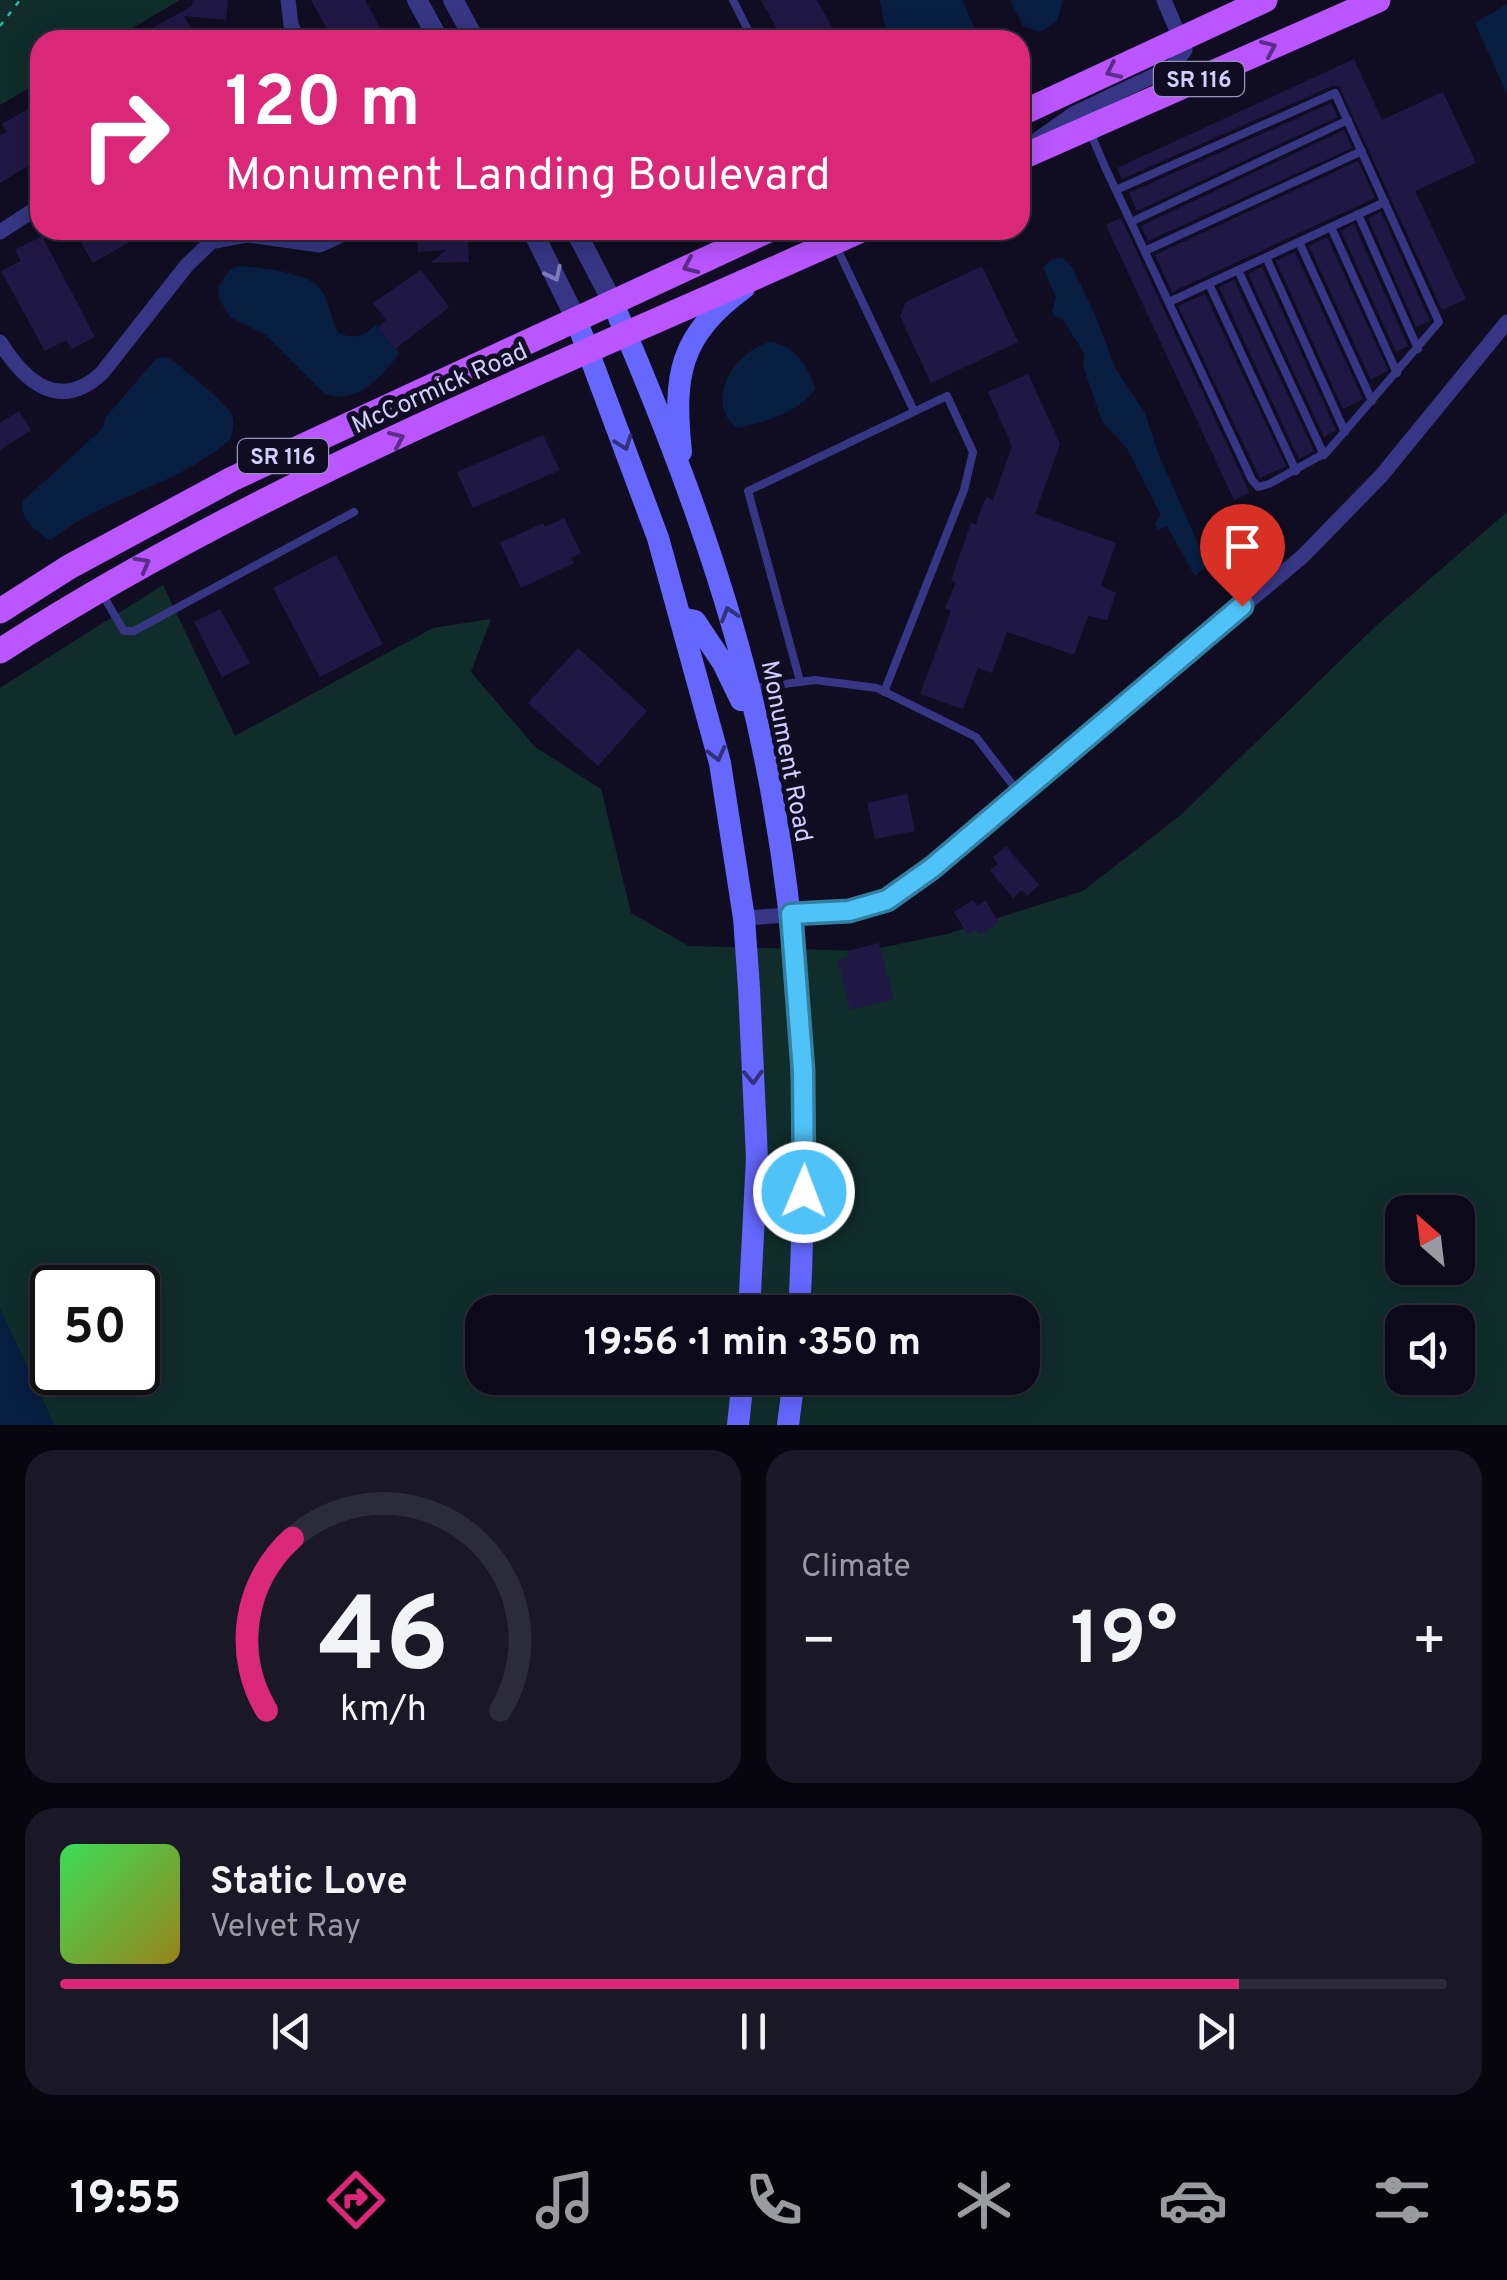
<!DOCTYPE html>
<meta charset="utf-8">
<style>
:root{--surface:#0c0a1a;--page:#1a1827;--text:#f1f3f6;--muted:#9a9aa2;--line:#2c2b39;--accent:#db2777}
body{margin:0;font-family:Overpass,sans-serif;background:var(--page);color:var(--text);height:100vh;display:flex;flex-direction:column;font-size:38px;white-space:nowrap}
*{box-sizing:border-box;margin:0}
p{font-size:32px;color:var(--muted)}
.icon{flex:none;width:55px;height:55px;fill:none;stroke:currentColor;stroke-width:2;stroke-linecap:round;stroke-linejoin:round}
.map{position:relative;height:1425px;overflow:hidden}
.drawer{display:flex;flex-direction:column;gap:25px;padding:25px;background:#07060e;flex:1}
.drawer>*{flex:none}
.hud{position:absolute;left:30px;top:30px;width:1000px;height:210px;border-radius:30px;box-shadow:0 5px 25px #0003,0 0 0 2px var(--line);background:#db2777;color:#fff;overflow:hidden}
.needle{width:65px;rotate:332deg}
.controls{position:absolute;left:1385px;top:1195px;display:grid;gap:20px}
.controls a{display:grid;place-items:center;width:90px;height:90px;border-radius:20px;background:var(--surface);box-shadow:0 5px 25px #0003,0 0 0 2px var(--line);font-size:50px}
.speed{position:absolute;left:30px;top:1265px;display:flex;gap:20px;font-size:50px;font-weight:700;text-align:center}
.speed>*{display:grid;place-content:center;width:130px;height:130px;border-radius:50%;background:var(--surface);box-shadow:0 5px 25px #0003,0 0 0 2px var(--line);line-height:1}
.speed .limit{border:5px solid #111;border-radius:15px;background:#fff;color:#111}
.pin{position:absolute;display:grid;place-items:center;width:85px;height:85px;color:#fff;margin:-102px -42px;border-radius:50% 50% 50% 0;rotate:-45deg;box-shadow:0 0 10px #0007}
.pin .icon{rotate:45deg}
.me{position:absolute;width:110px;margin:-55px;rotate:1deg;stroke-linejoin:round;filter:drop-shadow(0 0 8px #0008)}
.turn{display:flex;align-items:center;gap:35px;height:210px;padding:0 30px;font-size:45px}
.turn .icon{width:130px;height:130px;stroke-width:2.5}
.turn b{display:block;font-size:70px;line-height:85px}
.big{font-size:75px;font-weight:700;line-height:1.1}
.drawer .card{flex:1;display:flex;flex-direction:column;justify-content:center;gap:15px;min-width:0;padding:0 35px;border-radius:30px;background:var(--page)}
.drawer .dial{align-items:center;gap:0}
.dial svg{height:260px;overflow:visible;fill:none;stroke:var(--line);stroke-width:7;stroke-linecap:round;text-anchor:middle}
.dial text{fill:var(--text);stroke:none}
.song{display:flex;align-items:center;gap:30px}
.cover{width:120px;height:120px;border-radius:15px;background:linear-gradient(135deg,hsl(130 70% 55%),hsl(50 70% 35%))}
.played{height:10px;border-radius:5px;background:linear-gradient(90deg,var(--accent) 85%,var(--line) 85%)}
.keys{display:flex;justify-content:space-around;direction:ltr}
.heat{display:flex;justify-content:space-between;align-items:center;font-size:55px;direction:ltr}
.drawer .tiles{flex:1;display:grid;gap:25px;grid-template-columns:1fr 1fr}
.card:last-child{grid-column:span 2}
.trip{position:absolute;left:465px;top:1295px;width:575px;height:100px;border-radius:30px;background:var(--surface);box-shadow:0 5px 25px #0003,0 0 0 2px var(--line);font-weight:700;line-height:100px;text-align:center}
.menu{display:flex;height:160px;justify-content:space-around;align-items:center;background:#05040a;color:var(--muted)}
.menu .icon{width:70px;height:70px}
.menu .current{color:var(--accent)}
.menu b{font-size:45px;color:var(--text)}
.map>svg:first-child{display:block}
</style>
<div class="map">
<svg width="1507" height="1425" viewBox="0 0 1507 1425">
<rect width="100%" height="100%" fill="#100d23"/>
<path fill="#102d2b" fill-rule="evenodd" d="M 0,0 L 180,0 L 112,40 L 40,40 L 40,82 L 0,105 Z
M 1507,512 L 1507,1425 L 54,1425 L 0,1309 L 0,688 L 163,585 L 235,736 L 433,628 L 491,619 L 471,672 L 535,747 L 601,789 L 631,913 L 689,946 L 866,951 L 947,934 L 1083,891 L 1182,814 L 1377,625 ZM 1402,1212 L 1458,1212 L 1458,1268 L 1402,1268 ZM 52,1288 L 138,1288 L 138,1372 L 52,1372 ZM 482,1312 L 1022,1312 L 1022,1378 L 482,1378 ZM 1402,1322 L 1458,1322 L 1458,1378 L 1402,1378 Z"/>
<path fill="#081e41" d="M 880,0 L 962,0 L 980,40 L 894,40 L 884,23 Z
M 1010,0 L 1063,0 L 1057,21 L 1040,32 L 1023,26 Z
M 1507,4 L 1507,94 L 1475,23 Z
M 1063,258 L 1072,267 L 1096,317 L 1115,368 L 1145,413 L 1159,456 L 1208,565 L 1195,576 L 1167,526 L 1158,530 L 1155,524 L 1161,515 L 1128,450 L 1102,421 L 1083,366 L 1084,353 L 1062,318 L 1055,317 L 1052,311 L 1056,297 L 1043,268 L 1052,259 Z
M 239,266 C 257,267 307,273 319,287 C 330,300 330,320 339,333 C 354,340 366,336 376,324 L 399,353 C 382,377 357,405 325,394 L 266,335 L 230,317 L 219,298 L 218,286 L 230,270 Z
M 770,342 C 794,345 808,366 815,388 C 803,411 761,424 737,428 C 703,402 734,351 770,342 Z
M 166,357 C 177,362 228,405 232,415 C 235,423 233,431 230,439 C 179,486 105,496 51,540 L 47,539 C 34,528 19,519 23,501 L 102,429 L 106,417 L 156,359 Z
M 0,1309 L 54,1425 L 0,1425 Z"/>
<path fill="#201844" d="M 193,0 L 228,0 L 226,20 L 184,16 L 198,40 L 131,40 L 192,6 Z
M 311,0 L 365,0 L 387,40 L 333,40 Z
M 761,0 L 817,0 L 839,40 L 783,40 Z
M 1354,59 L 1382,120 L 1443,92 L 1476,163 L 1415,191 L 1466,299 L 1442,310 L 1339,86 L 1332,86 L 1122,179 L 1117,168 Z
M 40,102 L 40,159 L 0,183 L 0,135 L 7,132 L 2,124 Z
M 1331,103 L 1338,117 L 1137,211 L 1129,193 Z
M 1344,130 L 1352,148 L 1148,241 L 1141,226 Z
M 1358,161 L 1375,198 L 1172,292 L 1155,255 Z
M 1381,212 L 1430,321 L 1416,327 L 1368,218 Z
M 1121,218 L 1246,485 L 1249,493 L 1234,500 L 1106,225 Z
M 1354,224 L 1408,346 L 1396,352 L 1341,231 Z
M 86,230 L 150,230 L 93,263 L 80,241 L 90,236 Z
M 417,230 L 467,230 L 469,262 L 430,263 L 446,250 L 418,252 Z
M 42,236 L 95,337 L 71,349 L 66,340 L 45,351 L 1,271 L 21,261 L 15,250 Z
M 1327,237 L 1388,370 L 1371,380 L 1309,246 Z
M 1295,252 L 1363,399 L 1343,409 L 1276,261 Z
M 982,266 L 1018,342 L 931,383 L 900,316 L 906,302 Z
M 1262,267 L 1336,430 L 1324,437 L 1248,274 Z
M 421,270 L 449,307 L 395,349 L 378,327 L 386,320 L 373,303 Z
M 1234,280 L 1314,451 L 1299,459 L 1219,287 Z
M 1205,294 L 1286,466 L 1260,478 L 1178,306 Z
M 1028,374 L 1060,444 L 1035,514 L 1116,543 L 1101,586 L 1116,593 L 1107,620 L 1088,616 L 1074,655 L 1007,632 L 992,673 L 978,668 L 963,709 L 920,694 L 951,611 L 945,609 L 956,582 L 951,580 L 971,523 L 976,524 L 986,497 L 993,500 L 1012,446 L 988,392 Z
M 19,411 L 31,430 L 0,450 L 0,423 Z
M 543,435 L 560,470 L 473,508 L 457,472 Z
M 564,518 L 581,553 L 571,558 L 574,563 L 521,588 L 500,543 L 543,523 L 545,527 Z
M 336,555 L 383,644 L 320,677 L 273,588 Z
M 220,609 L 250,663 L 222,677 L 194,622 Z
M 578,648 L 647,711 L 598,766 L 528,703 Z
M 907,794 L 915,831 L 875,839 L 867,803 Z
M 1006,846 L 1039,885 L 1027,896 L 1022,890 L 1013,898 L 990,870 L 998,864 L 993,857 Z
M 973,900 L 977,906 L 986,901 L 999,923 L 979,935 L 976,930 L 968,935 L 954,912 Z
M 879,943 L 894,999 L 850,1010 L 838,961 L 848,958 L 847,951 Z"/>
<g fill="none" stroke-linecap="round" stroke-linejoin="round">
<path stroke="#29b8aa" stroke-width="2.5" stroke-dasharray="5 8" stroke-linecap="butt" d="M 0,26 L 20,0"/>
<path stroke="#363684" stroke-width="8" d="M 733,0 L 753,40
M 1090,132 L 1105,167 L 1252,480 L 1258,487 L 1269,484 L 1327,452 L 1439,322 L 1335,93 L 1116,190
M 1358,214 L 1418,349
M 1131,222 L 1348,120
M 1331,227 L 1397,373
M 1299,242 L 1372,401
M 836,246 L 914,411
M 1145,251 L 1362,151
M 1266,257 L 1345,432
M 1238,270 L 1324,455
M 1209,284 L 1296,471
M 1169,302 L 1385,202
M 101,592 L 124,631 L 134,631 L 354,512
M 800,681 L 748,491 L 947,396 L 973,452 L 964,490 L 884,692
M 754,688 L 815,680 L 877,688 L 976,737 L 1019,793"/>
<path stroke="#363684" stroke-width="15" d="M 288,0 L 291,25 L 298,40
M 1031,144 L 1075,113 L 1172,67 L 1185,50 L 1164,0
M 0,232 L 40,206
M 0,342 C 24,381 59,413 102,373 L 187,265 L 211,242 L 248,235 L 320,245 L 352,230
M 744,918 L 849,911 L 887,900 L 931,868 L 1303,556 L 1381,476 L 1507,322"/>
<path stroke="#363684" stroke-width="20" d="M 417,0 L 439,40
M 453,0 L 475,40
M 532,230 L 576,319
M 575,230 L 612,301"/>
<path stroke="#6567ff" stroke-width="22" d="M 612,301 C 666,426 716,555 749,687 C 800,892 811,1102 799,1312
M 576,319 L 658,538 L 720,763 L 744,918 L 749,988 L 757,1158 L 749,1312
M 681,452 C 673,375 679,336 744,288
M 681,618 L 695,621 L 723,663 L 741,700
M 738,1425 L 743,1378
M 788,1425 L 794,1378"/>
<path stroke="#ba55ff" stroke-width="25" d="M 1020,114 L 1265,0
M 1020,158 L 1378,0
M 0,611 L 69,567 L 232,479 L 769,230
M 0,651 C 268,478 572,361 861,230"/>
</g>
<defs><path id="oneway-chevron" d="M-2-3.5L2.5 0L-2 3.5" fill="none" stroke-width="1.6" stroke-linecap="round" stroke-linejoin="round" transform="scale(2.5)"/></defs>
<g stroke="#5c2d86">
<use href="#oneway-chevron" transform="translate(1269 48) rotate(-24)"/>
<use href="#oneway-chevron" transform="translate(1113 71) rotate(155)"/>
<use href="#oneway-chevron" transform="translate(690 266) rotate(156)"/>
<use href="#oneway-chevron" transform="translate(397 439) rotate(-24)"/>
<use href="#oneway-chevron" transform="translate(143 564) rotate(-29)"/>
</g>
<use stroke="#7c7abb" href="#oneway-chevron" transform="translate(554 274) rotate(64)"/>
<g stroke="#32317b">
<use href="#oneway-chevron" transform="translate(624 443) rotate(70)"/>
<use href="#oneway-chevron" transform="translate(729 614) rotate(-107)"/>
<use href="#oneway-chevron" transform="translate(717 754) rotate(76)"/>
<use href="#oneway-chevron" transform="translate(753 1077) rotate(88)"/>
</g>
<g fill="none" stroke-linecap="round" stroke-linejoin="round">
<defs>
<path id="route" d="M 804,1192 L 803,1071 L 791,914 L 849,911 L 887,900 L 932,868 L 1242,606"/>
</defs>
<use href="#route" stroke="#337fa1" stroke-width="25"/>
<use href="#route" stroke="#4fc3f7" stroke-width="18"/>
</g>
<g text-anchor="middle" stroke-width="10" stroke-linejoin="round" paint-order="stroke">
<g fill="#100d23" stroke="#9894bd" stroke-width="2.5">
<rect x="1154" y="62" width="90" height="34" rx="8"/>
<rect x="238" y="439" width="90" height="34" rx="8"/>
</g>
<g font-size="22" font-weight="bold" fill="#d2ceff">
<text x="1199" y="87">SR 116</text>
<text x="283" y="464">SR 116</text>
</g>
<g font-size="25" fill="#d2ceff" stroke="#100d23">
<text transform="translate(439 387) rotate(-24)" y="9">McCormick Road</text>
<text transform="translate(788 751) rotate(79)" y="9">Monument Road</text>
</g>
</g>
</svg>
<div class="controls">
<a><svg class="needle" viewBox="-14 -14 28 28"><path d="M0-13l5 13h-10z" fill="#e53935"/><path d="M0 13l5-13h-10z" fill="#9a9aa2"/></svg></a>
<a><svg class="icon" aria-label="sound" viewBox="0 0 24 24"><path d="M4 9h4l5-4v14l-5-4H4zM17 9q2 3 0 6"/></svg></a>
</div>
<div class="speed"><div class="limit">50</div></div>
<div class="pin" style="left:1242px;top:606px;background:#d93025"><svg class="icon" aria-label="arrive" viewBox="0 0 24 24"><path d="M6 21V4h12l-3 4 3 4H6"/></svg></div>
<svg class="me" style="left:804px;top:1192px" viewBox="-20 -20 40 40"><circle r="17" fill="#4fc3f7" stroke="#fff" stroke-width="3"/><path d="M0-11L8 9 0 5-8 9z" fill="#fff"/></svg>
<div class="trip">19:56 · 1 min · 350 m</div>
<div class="hud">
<div class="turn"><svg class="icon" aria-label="right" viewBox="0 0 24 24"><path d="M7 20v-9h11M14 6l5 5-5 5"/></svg><div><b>120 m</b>Monument Landing Boulevard</div></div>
</div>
</div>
<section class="drawer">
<div class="tiles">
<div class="card dial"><svg viewBox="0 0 100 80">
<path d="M14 69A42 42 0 1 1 86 69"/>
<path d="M14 69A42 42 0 0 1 22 16" stroke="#db2777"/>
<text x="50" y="56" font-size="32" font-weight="700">46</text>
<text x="50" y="72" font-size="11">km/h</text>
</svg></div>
<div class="card"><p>Climate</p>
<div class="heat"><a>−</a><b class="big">19°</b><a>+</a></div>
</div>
<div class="card">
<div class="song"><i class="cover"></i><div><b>Static Love</b><p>Velvet Ray</p></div></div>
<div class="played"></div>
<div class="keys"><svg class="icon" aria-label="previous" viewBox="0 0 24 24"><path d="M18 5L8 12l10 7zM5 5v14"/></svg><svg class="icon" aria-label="pause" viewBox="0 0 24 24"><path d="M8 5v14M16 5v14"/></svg><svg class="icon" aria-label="next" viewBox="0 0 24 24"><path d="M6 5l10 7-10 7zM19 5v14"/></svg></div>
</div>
</div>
</section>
<nav class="menu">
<b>19:55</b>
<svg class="icon current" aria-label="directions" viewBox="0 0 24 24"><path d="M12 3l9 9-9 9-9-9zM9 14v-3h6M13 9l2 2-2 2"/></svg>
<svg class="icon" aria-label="music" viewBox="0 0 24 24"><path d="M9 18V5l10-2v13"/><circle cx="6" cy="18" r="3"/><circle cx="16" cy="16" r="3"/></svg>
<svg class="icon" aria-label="phone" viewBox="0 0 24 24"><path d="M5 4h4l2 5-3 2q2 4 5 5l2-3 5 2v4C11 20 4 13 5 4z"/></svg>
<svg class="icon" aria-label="climate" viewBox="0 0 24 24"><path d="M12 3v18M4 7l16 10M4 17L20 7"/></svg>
<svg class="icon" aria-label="car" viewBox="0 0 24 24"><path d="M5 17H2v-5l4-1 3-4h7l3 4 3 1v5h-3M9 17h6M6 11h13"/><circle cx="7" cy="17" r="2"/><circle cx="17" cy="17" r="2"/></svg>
<svg class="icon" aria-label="filters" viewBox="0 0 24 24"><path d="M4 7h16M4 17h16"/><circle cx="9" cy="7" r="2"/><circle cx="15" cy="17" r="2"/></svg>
</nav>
